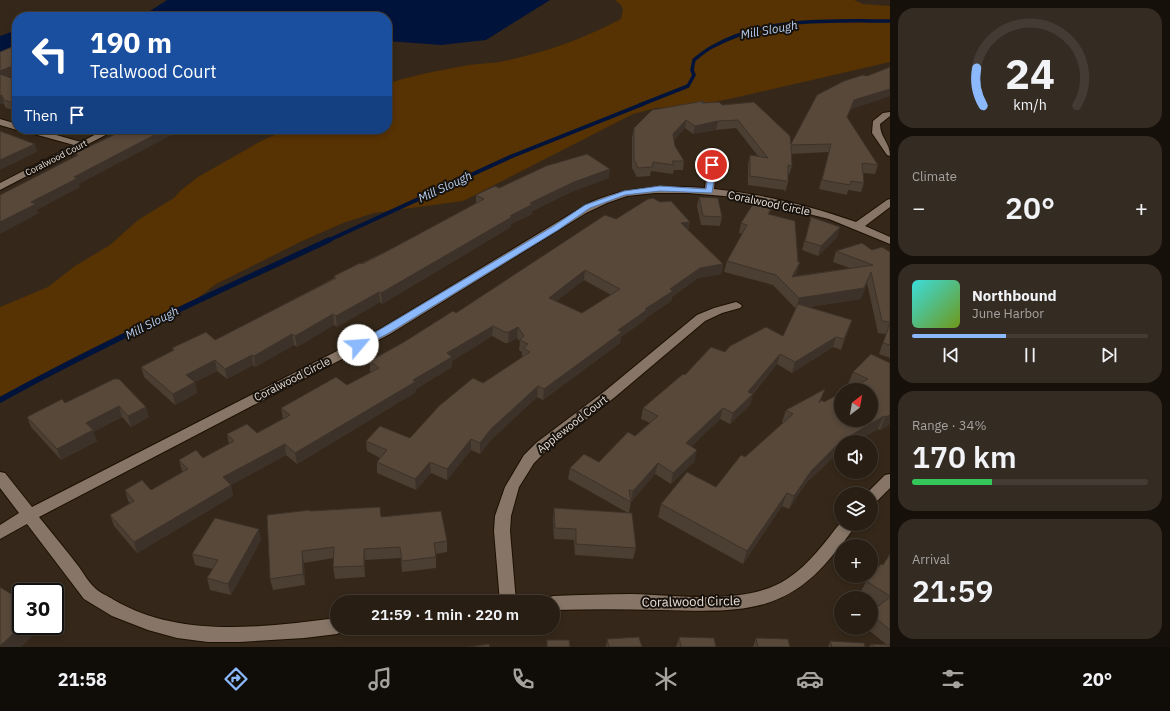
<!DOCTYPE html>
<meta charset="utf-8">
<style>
:root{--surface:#281e14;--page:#342b22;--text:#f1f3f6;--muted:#a5a2a0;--line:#443c34;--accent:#8bb9fc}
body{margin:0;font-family:"IBM Plex Sans",sans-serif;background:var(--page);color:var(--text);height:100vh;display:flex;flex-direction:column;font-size:15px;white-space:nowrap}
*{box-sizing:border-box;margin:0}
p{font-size:13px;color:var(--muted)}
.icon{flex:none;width:22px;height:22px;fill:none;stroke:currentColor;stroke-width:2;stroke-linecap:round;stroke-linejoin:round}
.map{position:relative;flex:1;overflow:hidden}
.drawer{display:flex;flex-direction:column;gap:8px;padding:8px;background:#16100b;width:280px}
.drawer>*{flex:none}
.top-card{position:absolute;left:12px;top:12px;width:380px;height:122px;border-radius:16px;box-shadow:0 2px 6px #0003,0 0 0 1px var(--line);background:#1a4fa0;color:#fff;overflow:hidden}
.needle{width:26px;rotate:31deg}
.controls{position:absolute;left:834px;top:383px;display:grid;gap:8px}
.controls a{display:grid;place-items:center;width:44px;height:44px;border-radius:50%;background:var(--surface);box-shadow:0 2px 6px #0003,0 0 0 1px var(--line);font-size:20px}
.speed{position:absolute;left:12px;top:583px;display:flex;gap:8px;font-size:20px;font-weight:700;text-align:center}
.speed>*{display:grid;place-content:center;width:52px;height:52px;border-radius:50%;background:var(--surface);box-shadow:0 2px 6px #0003,0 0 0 1px var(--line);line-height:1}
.speed .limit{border:2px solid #111;border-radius:6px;background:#fff;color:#111}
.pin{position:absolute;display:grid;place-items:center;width:34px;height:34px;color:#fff;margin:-17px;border:2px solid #fff;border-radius:50%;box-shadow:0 1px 4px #0007}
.me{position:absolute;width:44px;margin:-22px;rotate:63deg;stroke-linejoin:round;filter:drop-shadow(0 0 3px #0008)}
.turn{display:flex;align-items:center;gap:14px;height:84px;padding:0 12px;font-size:18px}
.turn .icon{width:52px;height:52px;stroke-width:2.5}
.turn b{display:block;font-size:28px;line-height:34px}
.then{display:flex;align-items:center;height:38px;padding:0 12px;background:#0003;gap:8px;font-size:15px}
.big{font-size:30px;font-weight:600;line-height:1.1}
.drawer .card{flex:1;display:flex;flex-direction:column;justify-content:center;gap:6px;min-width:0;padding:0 14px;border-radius:16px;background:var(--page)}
.drawer .dial{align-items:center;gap:0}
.dial svg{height:104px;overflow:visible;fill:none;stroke:var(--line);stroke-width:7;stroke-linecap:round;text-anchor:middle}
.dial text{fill:var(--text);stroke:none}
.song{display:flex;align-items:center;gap:12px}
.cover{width:48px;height:48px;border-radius:6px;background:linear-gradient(135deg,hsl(180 70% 55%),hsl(80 70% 35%))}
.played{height:4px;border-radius:2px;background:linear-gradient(90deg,var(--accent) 40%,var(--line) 40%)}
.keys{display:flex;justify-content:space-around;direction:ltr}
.heat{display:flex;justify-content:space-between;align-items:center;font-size:22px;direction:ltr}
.charge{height:6px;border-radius:3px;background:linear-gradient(90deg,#34c759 34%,var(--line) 0)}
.trip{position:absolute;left:330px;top:595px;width:230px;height:40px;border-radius:20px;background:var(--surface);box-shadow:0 2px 6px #0003,0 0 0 1px var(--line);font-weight:600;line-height:40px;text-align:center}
.dock{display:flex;height:64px;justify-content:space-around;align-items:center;background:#100c08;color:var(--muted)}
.dock .icon{width:28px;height:28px}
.dock .selected{color:var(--accent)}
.dock b{font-size:18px;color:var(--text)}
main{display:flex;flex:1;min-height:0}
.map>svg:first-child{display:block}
</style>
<main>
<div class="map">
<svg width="890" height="647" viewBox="0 0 890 647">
<rect width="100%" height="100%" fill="#35281a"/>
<path fill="#573203" d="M 615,0 L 854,0 L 863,4 L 890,6 L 890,62 L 729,99 L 687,107 L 656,108 L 633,114 L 463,201 L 374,213 L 343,223 L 300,242 L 216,284 L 190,304 L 27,385 L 0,400 L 0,307 L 48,287 L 75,266 L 110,245 L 138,220 L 174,198 L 180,191 L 198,177 L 263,140 L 289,129 L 387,129 L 387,84 C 413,75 437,71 464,66 C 477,63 491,64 504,61 C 544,53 585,38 621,19 L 623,10 L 621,5 Z"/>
<path fill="#00133b" d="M 167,0 L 550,0 L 486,40 L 441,45 L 387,41 L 387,17 L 141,17 Z
M 17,30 L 17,50 L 0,57 L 0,36 Z"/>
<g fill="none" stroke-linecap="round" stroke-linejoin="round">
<path stroke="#00133b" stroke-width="3.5" d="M 640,105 L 688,86 L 694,75 L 692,70 L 694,60 C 700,55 707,49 714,46 C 766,17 832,21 890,21"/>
<path stroke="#00133b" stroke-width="4" d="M 327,241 L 510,157 L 643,104"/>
<path stroke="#00133b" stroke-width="5.5" d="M 0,400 C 107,341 219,291 329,240"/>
<defs>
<path id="street" d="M 890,112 L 890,116 L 880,124 C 880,138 890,142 890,156 L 887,155 L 872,133 L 873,121 L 883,113 Z
M 0,119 L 17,124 L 17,129 L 19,129 L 17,130 L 0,125 Z
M 22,129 L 35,129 L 81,142 L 106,129 L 117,129 L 0,190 L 0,183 L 74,145 L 23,131 Z
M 714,148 L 718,151 L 714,189 C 762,194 811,206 856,222 L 887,200 L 890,199 L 890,207 L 865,226 L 890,237 L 890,244 L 829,219 L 761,202 L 724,196 L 688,193 L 655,193 L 627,196 L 607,203 L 586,213 L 390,334 L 39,517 C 52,533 66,550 79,567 C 84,574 89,583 96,589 C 100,593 108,596 114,600 C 181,639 264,627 337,618 L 337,628 L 345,628 L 343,631 L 337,634 L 304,638 L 239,642 L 208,642 L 177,638 L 148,630 L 112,616 L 84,599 L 27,524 L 0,539 L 0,525 L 19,513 L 0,488 L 0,472 L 5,473 L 32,507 L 382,328 L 589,203 C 626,186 665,185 705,188 L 710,151 Z
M 736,302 L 740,304 L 742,306 L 740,308 L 722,313 L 705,321 L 615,397 L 546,451 L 534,463 L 519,487 L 511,516 L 510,531 L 516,602 L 500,602 L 494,531 L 495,516 L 505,487 L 524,455 L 536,443 L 605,391 L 697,315 L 714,308 Z
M 890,474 L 890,488 L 876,502 L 871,504 L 871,494 L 866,494 L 885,475 Z
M 841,522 L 841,524 L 856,524 C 850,535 840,546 832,556 C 782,618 731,611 659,610 C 624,609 588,609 553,610 L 553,602 L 545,602 L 547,598 L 553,596 C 579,595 606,594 632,594 C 679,595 746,606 787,579 C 809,565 825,542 841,522 Z"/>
</defs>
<use href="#street" stroke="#1d1004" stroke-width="2"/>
<use href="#street" fill="#877667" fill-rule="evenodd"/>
</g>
<path fill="#4b3e32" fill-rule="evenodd" d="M 17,45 L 17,73 L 7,77 L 17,80 L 17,111 L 6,108 L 4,104 L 0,104 L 0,52 Z
M 890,67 L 890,96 L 851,109 L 847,118 L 878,165 L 875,174 L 863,173 L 864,183 L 861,192 L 848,190 L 847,195 L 819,189 L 829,152 L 791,154 L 792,166 L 789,175 L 788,174 L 788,183 L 785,192 L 784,190 L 748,185 L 748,164 L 750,155 L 758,156 L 736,128 L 716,130 L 693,134 L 685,128 L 674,140 L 675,146 L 684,161 L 683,170 L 674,170 L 673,174 L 651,171 L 650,176 L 637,177 L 632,168 L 632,137 L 634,128 L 704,101 L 704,103 L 722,105 L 791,144 L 867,76 Z
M 609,178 L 573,191 L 532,211 L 532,214 L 511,224 L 511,227 L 382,304 L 380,302 L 337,327 L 334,325 L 297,347 L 294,345 L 255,367 L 253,365 L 227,379 L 217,371 L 195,382 L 197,393 L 175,405 L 144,377 L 141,367 L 173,351 L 172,348 L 215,340 L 334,278 L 334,276 L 393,248 L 476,203 L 476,195 L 499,188 Z
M 699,197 L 722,217 L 720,226 L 701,225 L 697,206 Z
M 771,209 L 769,215 L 797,272 L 795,276 L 850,268 L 833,262 L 836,251 L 872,250 L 890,252 L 890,358 L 879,354 L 886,334 L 878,333 L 867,283 L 861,299 L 809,307 L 852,320 L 841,350 L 833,347 L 792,373 L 777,364 L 753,394 L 750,405 L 730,424 L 720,419 L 692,446 L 695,461 L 671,484 L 655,474 L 631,502 L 629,513 L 636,548 L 633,559 L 575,555 L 574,540 L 554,539 L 553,519 L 554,508 L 628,513 L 568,479 L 570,468 L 599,462 L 635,436 L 650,423 L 641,419 L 643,408 L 685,375 L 725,352 L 783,336 L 796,309 L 773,285 L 724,272 L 727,261 L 742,234 L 739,233 L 741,223 Z
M 811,217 L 840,227 L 837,237 L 818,256 L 802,250 Z
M 616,219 L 690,222 L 688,230 L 723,264 L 721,274 L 698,278 L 672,297 L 671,301 L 646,318 L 645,320 L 621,337 L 620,343 L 543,400 L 537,397 L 491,440 L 480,454 L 471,450 L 447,480 L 431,473 L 416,490 L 377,473 L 377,462 L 380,458 L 367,451 L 366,441 L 410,438 L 483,383 L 522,357 L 522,352 L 519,350 L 520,341 L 517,338 L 508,343 L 505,343 L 492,336 L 452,361 L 452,367 L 416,389 L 416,392 L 297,464 L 286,455 L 231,485 L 233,496 L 137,553 L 114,526 L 110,515 L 130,503 L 128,501 L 125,490 L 151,490 L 183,472 L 182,471 L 179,460 L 203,458 L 229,444 L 227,434 L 257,433 L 283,419 L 281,408 L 347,385 L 371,372 L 370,371 L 370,361 L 404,342 L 456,313 ZM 584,280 L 611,295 L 582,313 L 556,301 Z
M 871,354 L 890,424 L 880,430 L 878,429 L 841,442 L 841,451 L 837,454 L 806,483 L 789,509 L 782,506 L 743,564 L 658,517 L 661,504 L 716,487 L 745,457 L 783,423 L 782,422 L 786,410 L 820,402 L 824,402 L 854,386 L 848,384 L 853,372 Z
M 114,379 L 149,417 L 131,427 L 122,417 L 93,432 L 97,441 L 61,460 L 31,427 L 27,417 L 65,403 Z
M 380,507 L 381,517 L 447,541 L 447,552 L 436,554 L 436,568 L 402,572 L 401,558 L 365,560 L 365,577 L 335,579 L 333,567 L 334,558 L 304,563 L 305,585 L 273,590 L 270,579 L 310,511 Z
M 261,540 L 231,595 L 210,590 L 207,578 L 213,569 L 195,565 L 192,554 Z
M 890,554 L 890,647 L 869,647 L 871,644 L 886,644 L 866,628 L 871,628 L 871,612 L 879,606 L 871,601 L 871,598 L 866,598 L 860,594 L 866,581 L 883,565 Z
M 679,637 L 716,647 L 676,647 Z
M 756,638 L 790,647 L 753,647 Z
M 607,639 L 642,647 L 606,647 Z
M 830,641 L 865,647 L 828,647 Z"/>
<path fill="#3d3229" d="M 17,64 L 17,73 L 0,79 L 0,71 Z
M 890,89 L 890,96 L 851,109 L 844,126 L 847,117 L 854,100 Z
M 2,95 L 4,104 L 0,104 L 0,96 Z
M 686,120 L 685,128 L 672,143 L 673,134 Z
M 718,121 L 716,130 L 693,134 L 695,126 Z
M 166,129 L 183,129 L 79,184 L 80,187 L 37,210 L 39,213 L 0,234 L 0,222 L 31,202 L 74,177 Z
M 35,144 L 37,152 L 0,170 L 0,160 Z
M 610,169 L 609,178 L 573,191 L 532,211 L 532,214 L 511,224 L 511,227 L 382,304 L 381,293 L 530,203 L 574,182 Z
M 690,222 L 688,231 L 681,223 Z
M 840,227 L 837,237 L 818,256 L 821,246 Z
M 800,262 L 797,272 L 789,287 L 792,277 Z
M 723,264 L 721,274 L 698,278 L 672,297 L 671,301 L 646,318 L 645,320 L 621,337 L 620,343 L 543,400 L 544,389 L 670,289 L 700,268 Z
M 585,270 L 584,280 L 548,308 L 549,298 Z
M 871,272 L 861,299 L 796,309 L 799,298 Z
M 379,292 L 380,302 L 337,327 L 336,316 Z
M 333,314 L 334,325 L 297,347 L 295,336 Z
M 852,320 L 848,330 L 841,350 L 844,339 Z
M 493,326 L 492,336 L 452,361 L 452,367 L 416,389 L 416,392 L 297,464 L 295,453 L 413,380 L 447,353 Z
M 518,327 L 517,338 L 508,343 L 509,332 Z
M 292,334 L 294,345 L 255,367 L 254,356 Z
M 836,337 L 833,347 L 792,373 L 795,362 Z
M 780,354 L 777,364 L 751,395 L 753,394 L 750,405 L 730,424 L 733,413 L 748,392 Z
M 252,355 L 253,365 L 227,379 L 225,369 Z
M 215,360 L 217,371 L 195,382 L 197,393 L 175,405 L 173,394 L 186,375 Z
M 538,386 L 537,397 L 491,440 L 480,454 L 480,443 L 491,429 Z
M 119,406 L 122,417 L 93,432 L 97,441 L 61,460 L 57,449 L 86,423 Z
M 146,407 L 149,417 L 131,427 L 128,416 Z
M 723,408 L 720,419 L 684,454 L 686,443 Z
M 890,415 L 890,424 L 880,430 L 885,417 Z
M 884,416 L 878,429 L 857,442 L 841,442 L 841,451 L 837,454 L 806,483 L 789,509 L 794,496 L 811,471 L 841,441 Z
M 471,439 L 471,450 L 447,480 L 447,469 Z
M 285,444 L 286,455 L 231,485 L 233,496 L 137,553 L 134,542 L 223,477 Z
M 697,450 L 695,461 L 671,484 L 673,473 Z
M 430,462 L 431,473 L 416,490 L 415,479 Z
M 658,463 L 655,474 L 631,502 L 633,491 Z
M 787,493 L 782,506 L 743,564 L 747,551 Z
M 259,529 L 261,540 L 231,595 L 228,584 Z
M 364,549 L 365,560 L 365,577 L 364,566 Z
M 302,551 L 304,563 L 305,585 L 303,574 Z
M 22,626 L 44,626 L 21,647 L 0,647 L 0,646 Z"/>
<path fill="#57483a" stroke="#3d3229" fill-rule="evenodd" d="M 17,45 L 17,64 L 0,71 L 0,52 Z
M 890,67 L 890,89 L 854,100 L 847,117 L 878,165 L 862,163 L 864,183 L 851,181 L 850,185 L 822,180 L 831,144 L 791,145 L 792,166 L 788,165 L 788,183 L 786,181 L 750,176 L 750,155 L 768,158 L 738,120 L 718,121 L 695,126 L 686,120 L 673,134 L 675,146 L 684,161 L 672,161 L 674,165 L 653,162 L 652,167 L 638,168 L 634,159 L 634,128 L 652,110 L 704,101 L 702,103 L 719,102 L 722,105 L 754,102 L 790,136 L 791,144 L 817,95 L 844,81 L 863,75 L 867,76 Z
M 0,74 L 17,80 L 17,104 L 4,100 L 2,95 L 0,96 Z
M 126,129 L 166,129 L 74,177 L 78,178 L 31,202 L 36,204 L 0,222 L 0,195 L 78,155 L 74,154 Z
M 0,131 L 35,144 L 0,160 Z
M 587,154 L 610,169 L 574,182 L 530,203 L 533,204 L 510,216 L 512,217 L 381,293 L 379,292 L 336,316 L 333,314 L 295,336 L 292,334 L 254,356 L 252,355 L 225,369 L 215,360 L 186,375 L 195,382 L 173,394 L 141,367 L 174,350 L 172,348 L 206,332 L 215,340 L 254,320 L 336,278 L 334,276 L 360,263 L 362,264 L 393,248 L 484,199 L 476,195 L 495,186 L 499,188 L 546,166 Z
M 699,197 L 718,198 L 722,217 L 703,216 Z
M 653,198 L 660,202 L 671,201 L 690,222 L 681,223 L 723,264 L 700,268 L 670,289 L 673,291 L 645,309 L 647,310 L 618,330 L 622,332 L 544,389 L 538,386 L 491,429 L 480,443 L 471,439 L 447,469 L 430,462 L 415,479 L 377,462 L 387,450 L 366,441 L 380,426 L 410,438 L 439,406 L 473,378 L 483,383 L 530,352 L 523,348 L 528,344 L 520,340 L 524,336 L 518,327 L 509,332 L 505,332 L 493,326 L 447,353 L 452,357 L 413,380 L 415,382 L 295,453 L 285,444 L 223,477 L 231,485 L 134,542 L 110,515 L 134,501 L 125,490 L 142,480 L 151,490 L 188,469 L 179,460 L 196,450 L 203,458 L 234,441 L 227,434 L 247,424 L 257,433 L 290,415 L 281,408 L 336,377 L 347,385 L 379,368 L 370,361 L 404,342 L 453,311 L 456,313 L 605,215 L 616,219 L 648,199 ZM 585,270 L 620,289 L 582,313 L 549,298 Z
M 753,204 L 771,209 L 768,214 L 795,221 L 798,262 L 800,262 L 792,277 L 873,265 L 836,251 L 862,243 L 872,250 L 882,247 L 890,252 L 890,322 L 882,321 L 871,272 L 864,288 L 799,298 L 776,275 L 727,261 L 747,225 L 741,223 Z
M 811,217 L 840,227 L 821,246 L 805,241 Z
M 798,304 L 852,320 L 844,339 L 836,337 L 795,362 L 780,354 L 748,392 L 753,394 L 733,413 L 723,408 L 686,443 L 697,450 L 673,473 L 658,463 L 633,491 L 629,490 L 631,502 L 570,468 L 584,454 L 599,462 L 628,432 L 635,436 L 658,416 L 643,408 L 683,374 L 685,375 L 711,347 L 725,352 L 730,346 L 766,327 L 783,336 Z
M 890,323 L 890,345 L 883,343 Z
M 871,354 L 890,363 L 890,415 L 885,417 L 884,416 L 841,441 L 811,471 L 794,496 L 787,493 L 747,551 L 661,504 L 687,472 L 716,487 L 741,455 L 745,457 L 793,414 L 786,410 L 825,389 L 819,403 L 822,400 L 824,402 L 841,393 L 841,420 L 871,420 L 871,390 L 847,390 L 868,379 L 853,372 Z
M 114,379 L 119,379 L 146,407 L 128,416 L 119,406 L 86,423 L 93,430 L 57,449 L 27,417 L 62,399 L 65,403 Z
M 380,507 L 381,517 L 441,511 L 447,541 L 434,543 L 436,557 L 402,561 L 400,547 L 364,549 L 364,566 L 333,567 L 334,547 L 302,551 L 303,574 L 270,579 L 267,515 L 310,510 L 310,511 Z
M 554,508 L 632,513 L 636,548 L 576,544 L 576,529 L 555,528 Z
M 215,518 L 259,529 L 228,584 L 207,578 L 218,560 L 192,554 Z
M 890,554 L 890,596 L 866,581 L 881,564 L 883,565 Z
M 0,587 L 21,600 L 21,626 L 22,626 L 0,646 Z
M 890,597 L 890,630 L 871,614 L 871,612 Z
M 639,637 L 642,647 L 609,647 L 607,639 Z
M 679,637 L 714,638 L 716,647 L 681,647 Z
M 756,638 L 788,639 L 790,647 L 758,647 Z
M 547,640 L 569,640 L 570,647 L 547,647 Z
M 830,641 L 864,643 L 865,647 L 832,647 Z
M 489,644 L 490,647 L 469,647 Z
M 871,644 L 890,645 L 890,647 L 875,647 Z"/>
<path fill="#8bb9fc" stroke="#5a78a4" d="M 710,163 L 716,165 L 712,193 L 660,191 L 625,195 L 590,208 L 558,230 L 389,333 L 362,347 L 355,347 L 354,345 L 552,227 L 585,205 L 624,191 L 660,186 L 706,189 Z"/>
<g text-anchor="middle" stroke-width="4" stroke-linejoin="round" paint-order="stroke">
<g font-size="9" fill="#e9e0d8" stroke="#18120c">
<text transform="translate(56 158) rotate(-27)" y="3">Coralwood Court</text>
</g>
<g font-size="11" fill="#e9e0d8" stroke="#18120c">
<text transform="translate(769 203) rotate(12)" y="4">Coralwood Circle</text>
<text transform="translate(292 379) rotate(-27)" y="4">Coralwood Circle</text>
<text transform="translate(572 424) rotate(-38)" y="4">Applewood Court</text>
</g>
<g font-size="12" font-style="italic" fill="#b6cef0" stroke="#18120c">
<text transform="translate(769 30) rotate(-10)" y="4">Mill Slough</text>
<text transform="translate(445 187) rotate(-25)" y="4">Mill Slough</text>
<text transform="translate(152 323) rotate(-27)" y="4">Mill Slough</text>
</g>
<g font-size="13" fill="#e9e0d8" stroke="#18120c">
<text transform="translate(691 601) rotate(-1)" y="5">Coralwood Circle</text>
</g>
</g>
</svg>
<div class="controls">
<a><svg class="needle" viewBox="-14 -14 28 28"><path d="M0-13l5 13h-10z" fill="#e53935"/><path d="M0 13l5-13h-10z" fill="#a5a2a0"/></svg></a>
<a><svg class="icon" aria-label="sound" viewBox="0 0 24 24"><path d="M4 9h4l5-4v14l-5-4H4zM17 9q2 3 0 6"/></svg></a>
<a><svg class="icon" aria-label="layers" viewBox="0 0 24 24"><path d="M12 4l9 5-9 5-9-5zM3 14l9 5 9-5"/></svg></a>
<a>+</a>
<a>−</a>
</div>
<div class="speed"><div class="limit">30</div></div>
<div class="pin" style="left:712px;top:165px;background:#d93025"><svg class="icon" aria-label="arrive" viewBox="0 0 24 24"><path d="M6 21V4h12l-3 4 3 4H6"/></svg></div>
<svg class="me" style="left:358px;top:345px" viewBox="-20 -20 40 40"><circle r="19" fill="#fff"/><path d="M0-13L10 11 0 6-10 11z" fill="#8bb9fc"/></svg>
<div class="trip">21:59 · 1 min · 220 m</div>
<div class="top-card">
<div class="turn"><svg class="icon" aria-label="left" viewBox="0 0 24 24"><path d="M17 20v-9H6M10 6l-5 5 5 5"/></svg><div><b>190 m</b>Tealwood Court</div></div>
<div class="then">Then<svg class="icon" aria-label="arrive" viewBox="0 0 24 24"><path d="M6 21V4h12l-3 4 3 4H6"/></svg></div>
</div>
</div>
<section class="drawer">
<div class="card dial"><svg viewBox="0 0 100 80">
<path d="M14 69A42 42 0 1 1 86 69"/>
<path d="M14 69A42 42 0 0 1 9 40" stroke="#8bb9fc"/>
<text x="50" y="56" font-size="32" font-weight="700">24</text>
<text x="50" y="72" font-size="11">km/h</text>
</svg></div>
<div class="card"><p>Climate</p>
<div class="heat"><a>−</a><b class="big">20°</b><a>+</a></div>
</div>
<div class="card">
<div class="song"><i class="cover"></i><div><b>Northbound</b><p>June Harbor</p></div></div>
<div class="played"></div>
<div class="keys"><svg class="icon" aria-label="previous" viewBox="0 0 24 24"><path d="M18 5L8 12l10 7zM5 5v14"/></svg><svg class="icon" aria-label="pause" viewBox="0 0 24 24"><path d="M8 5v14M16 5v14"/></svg><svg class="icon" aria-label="next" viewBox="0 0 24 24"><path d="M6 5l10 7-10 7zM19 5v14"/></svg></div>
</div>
<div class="card"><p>Range · 34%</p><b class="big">170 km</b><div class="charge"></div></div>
<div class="card"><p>Arrival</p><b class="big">21:59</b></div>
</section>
</main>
<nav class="dock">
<b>21:58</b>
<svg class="icon selected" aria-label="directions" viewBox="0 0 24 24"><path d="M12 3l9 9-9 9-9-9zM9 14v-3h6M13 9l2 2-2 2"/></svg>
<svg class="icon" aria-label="music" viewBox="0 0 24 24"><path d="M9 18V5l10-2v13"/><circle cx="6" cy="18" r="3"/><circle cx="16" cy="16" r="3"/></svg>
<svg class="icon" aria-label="phone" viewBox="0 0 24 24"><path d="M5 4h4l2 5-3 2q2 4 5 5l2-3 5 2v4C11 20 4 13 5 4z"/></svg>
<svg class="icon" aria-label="climate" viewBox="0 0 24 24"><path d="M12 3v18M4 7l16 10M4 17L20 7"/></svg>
<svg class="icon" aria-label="car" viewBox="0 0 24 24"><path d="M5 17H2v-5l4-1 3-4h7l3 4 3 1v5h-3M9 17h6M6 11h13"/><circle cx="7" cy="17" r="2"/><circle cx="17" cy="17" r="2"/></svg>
<svg class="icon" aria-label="filters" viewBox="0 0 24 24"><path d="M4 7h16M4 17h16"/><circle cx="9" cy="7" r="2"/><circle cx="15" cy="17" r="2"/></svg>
<b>20°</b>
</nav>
